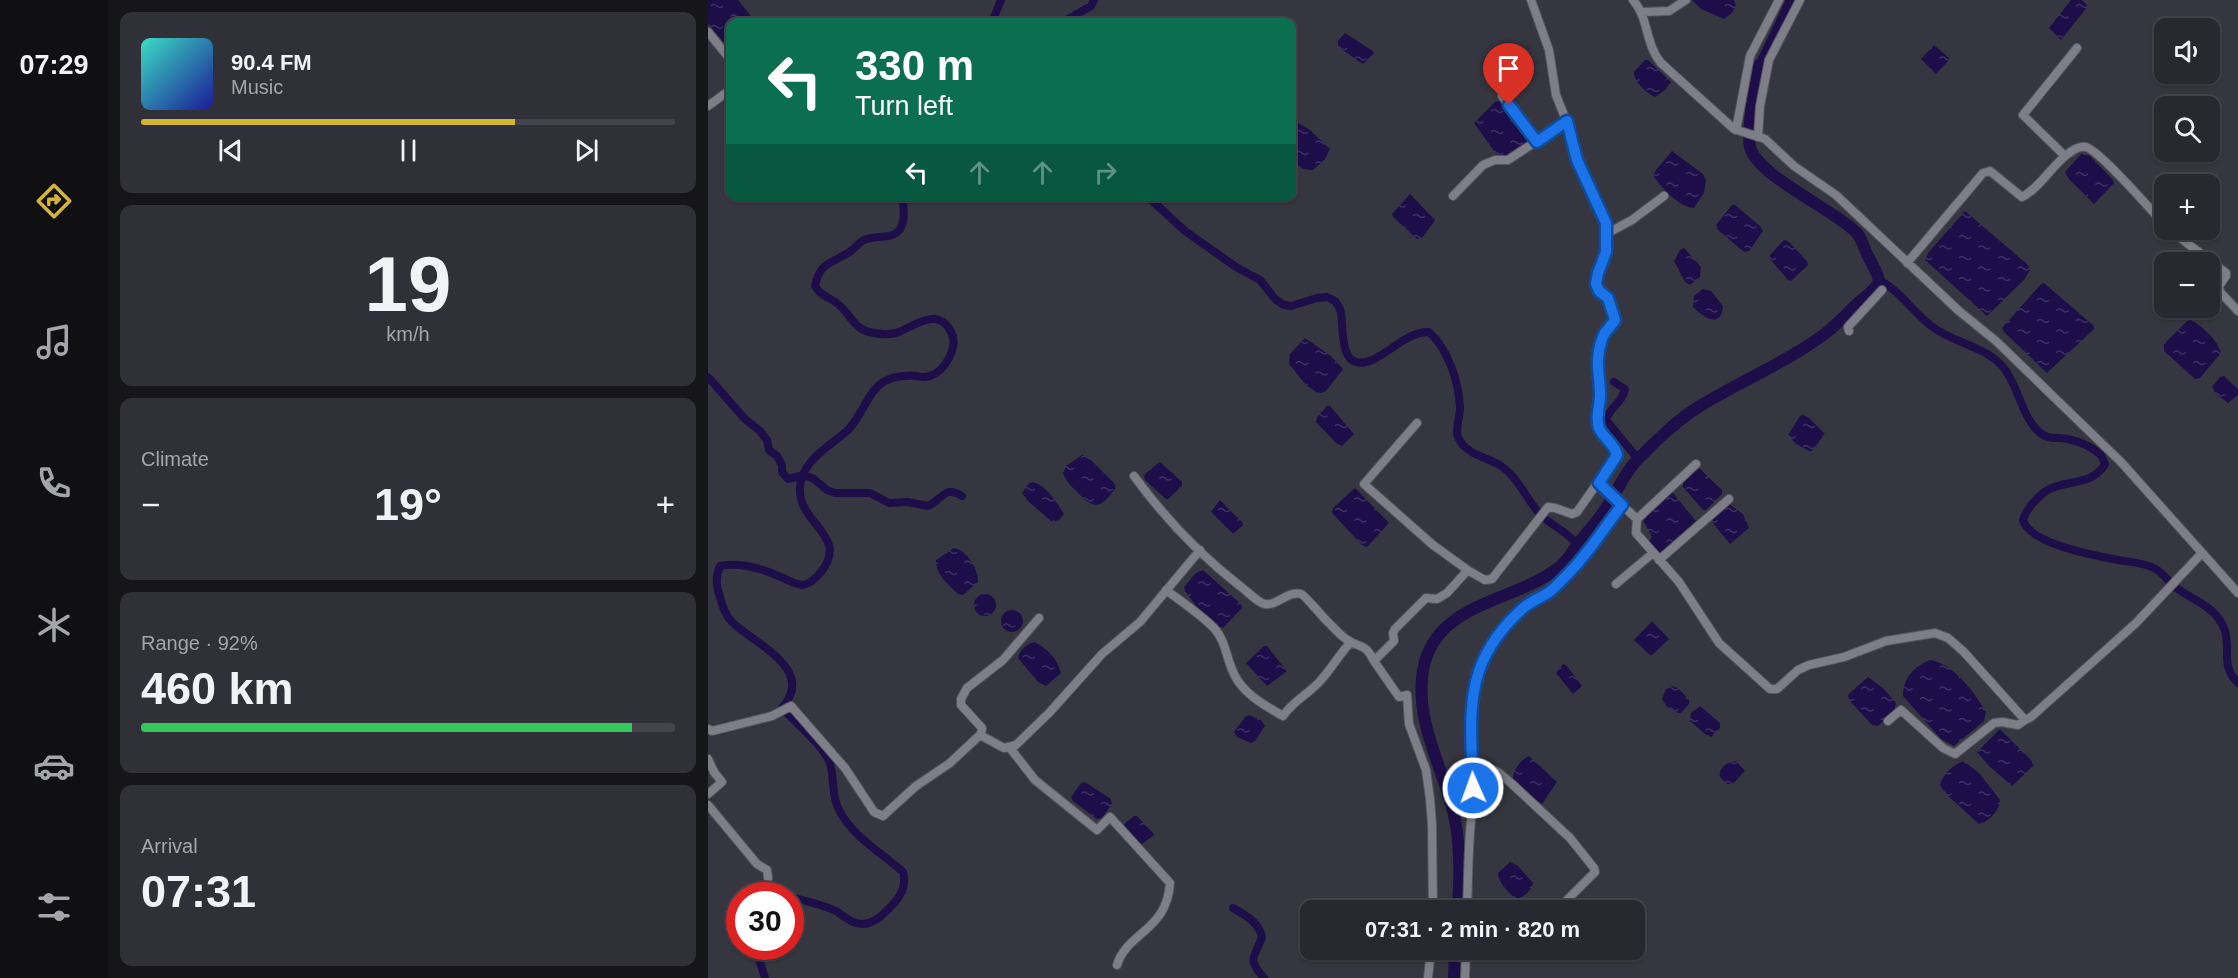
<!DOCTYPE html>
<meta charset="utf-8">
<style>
:root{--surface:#282830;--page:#303038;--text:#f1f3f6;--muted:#a5a6ab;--line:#44444c;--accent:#d5b534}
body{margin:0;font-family:Helvetica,sans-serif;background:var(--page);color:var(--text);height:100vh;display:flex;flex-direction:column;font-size:22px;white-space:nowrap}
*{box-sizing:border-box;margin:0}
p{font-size:20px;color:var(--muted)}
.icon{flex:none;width:33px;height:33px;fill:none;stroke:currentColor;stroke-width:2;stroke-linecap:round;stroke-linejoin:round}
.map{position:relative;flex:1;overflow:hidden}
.side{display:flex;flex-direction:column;gap:12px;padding:12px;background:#16161a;width:600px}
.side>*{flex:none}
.banner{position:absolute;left:18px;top:18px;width:570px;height:183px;border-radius:12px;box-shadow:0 2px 4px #0004,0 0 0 2px var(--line);background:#0b6e4f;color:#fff;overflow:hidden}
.controls{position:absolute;left:1446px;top:18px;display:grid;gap:12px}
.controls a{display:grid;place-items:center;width:66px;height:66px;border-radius:12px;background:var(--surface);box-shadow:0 2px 4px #0004,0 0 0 2px var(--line);font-size:30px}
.speed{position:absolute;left:18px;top:882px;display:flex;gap:12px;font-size:30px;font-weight:700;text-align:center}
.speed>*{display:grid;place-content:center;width:78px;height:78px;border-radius:50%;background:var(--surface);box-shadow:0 2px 4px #0004,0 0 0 2px var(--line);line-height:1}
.speed .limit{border:9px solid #d22;background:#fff;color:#111}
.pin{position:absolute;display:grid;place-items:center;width:51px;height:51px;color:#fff;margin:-62px -26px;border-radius:50% 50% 50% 0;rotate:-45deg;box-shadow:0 0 6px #0007}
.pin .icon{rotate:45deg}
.me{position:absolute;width:66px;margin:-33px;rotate:358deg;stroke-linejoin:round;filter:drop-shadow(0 0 4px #0008)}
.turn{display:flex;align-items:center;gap:21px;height:126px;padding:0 30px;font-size:27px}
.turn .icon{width:78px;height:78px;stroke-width:2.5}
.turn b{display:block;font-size:42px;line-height:51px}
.lanes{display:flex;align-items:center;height:57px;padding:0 30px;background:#0003;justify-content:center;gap:30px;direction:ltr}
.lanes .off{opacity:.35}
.big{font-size:45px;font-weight:600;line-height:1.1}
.side .tile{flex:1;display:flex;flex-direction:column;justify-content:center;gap:9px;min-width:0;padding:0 21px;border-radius:12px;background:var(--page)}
.side .dial{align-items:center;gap:0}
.dial b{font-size:78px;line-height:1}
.song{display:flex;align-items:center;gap:18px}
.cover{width:72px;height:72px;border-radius:9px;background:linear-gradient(135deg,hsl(170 70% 55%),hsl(240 70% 35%))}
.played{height:6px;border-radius:3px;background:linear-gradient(90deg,var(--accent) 70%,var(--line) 70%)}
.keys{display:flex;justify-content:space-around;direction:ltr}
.heat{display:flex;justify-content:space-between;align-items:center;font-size:33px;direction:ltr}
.charge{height:9px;border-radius:4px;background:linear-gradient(90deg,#34c759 92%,var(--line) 0)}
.trip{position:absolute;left:592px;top:900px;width:345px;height:60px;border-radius:12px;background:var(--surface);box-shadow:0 2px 4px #0004,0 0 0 2px var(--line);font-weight:600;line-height:60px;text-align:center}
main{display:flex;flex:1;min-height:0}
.tab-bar{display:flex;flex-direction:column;width:108px;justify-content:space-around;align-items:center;background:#101013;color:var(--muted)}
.tab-bar .icon{width:42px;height:42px}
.tab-bar .active{color:var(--accent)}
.tab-bar b{font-size:27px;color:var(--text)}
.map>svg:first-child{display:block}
</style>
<main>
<nav class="tab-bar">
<b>07:29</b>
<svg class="icon active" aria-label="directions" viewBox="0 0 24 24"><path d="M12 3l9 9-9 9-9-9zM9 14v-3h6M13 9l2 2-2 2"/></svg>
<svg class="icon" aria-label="music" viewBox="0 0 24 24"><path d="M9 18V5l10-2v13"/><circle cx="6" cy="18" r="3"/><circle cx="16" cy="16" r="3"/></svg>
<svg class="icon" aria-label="phone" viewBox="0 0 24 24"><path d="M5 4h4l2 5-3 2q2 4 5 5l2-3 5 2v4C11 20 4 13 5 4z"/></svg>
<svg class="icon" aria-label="climate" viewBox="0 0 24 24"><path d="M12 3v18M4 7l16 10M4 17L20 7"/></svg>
<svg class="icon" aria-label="car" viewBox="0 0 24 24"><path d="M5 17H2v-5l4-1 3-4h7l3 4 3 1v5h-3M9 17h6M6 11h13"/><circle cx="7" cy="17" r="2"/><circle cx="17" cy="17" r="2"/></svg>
<svg class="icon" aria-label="filters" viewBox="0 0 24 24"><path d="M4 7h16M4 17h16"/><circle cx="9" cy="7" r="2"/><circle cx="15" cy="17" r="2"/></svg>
</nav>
<section class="side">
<div class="tile">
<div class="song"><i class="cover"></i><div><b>90.4 FM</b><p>Music</p></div></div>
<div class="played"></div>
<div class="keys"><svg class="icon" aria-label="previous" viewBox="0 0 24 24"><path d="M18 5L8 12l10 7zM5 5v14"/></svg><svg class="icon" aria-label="pause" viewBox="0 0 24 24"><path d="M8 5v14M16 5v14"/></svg><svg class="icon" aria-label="next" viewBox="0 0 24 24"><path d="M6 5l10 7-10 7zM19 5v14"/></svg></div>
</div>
<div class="tile dial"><b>19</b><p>km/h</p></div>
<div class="tile"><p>Climate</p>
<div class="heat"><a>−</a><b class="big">19°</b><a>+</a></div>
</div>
<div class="tile"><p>Range · 92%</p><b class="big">460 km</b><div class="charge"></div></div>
<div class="tile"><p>Arrival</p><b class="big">07:31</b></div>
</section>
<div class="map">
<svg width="1530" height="978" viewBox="0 0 1530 978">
<defs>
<pattern id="water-ripples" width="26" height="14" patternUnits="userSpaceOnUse" patternTransform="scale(1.5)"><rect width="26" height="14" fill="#1d0e49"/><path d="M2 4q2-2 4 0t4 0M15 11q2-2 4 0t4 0" fill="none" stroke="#3e3163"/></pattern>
</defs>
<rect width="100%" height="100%" fill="#363640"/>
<path fill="url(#water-ripples)" d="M 0,0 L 30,0 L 48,22 L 22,22 L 22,51 L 0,23 Z
M 984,0 L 1026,0 L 1028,6 L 1024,13 L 1016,19 L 993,9 Z
M 1363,0 L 1374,0 L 1380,6 L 1353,40 L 1341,28 Z
M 637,33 L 665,51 L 666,53 L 655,64 L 630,47 L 630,41 Z
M 1226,45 L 1242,59 L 1228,74 L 1213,59 Z
M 937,60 L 940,60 L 963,82 L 957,90 L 947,97 C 938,92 926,83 926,72 Z
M 791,101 L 820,139 L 819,142 L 795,158 L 789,155 L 766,123 L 787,102 Z
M 584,119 L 602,130 L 622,149 L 617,159 L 605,170 L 595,169 L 584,160 Z
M 964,151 L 995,174 L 998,180 L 996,193 L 986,208 C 972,208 954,188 946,177 L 947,171 Z
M 1373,154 L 1377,154 L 1382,156 L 1405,180 L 1406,183 L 1386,204 L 1361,179 L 1357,172 Z
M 702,194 L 727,220 L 714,238 L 709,239 L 685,217 L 684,214 Z
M 1024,205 L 1027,205 L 1052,226 L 1055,231 L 1041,251 L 1036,252 L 1009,229 L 1008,225 Z
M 1257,211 L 1319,264 L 1322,270 L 1316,280 L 1279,316 L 1217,260 L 1220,253 Z
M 1076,240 L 1080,241 L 1099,261 L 1100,265 L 1083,281 L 1080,280 L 1062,259 L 1062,255 Z
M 976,248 L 993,267 L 992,277 L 982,285 L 977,282 L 966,261 L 972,250 Z
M 1336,283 L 1386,326 L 1386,329 L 1339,373 L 1296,332 L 1294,328 L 1333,284 Z
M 995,289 L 1003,291 L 1015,306 C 1013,330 995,317 985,307 L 986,296 Z
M 1483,320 C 1494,326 1510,340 1513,353 L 1492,378 L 1487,379 L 1456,351 L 1456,344 L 1479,321 Z
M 597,338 L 623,356 L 635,369 L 618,391 L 611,394 L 598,385 L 581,364 L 582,354 Z
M 1516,376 L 1530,389 L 1530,395 L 1520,403 L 1507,393 L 1504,387 L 1512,377 Z
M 619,406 L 622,406 L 646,434 L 634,446 L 628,443 L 608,422 L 609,417 Z
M 1095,415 L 1100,417 L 1117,434 L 1103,452 L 1088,444 L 1080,435 L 1092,416 Z
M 374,455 L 379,456 L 406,483 L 408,487 C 394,508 387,511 370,493 C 364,487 358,482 355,473 L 358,466 Z
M 452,462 L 474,482 L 474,486 L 459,500 L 437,480 L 436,476 L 439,472 Z
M 991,468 L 1014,490 L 1014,494 L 998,510 L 995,510 L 975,487 L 975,482 L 988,469 Z
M 325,482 C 339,486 349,503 356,514 L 351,520 L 344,522 L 321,502 L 314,493 L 321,483 Z
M 647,488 L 681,523 L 659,547 L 654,545 L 624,513 L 625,508 Z
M 962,493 L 965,493 L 988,521 L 951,555 L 940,543 L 944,537 L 935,520 Z
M 512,500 L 534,522 L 535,525 L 525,534 L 503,512 Z
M 1020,503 L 1035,514 L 1041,528 L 1022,544 L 1004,522 L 1004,519 Z
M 246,548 C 259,550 271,570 270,582 L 255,595 L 250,594 C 241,585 227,574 228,560 Z
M 495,570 L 533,604 L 534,608 L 515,628 C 500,624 486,603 477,591 L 476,587 L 488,573 Z
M266 605a11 11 0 1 1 22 0a11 11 0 1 1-22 0Z
M293 621a11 11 0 1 1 22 0a11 11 0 1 1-22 0Z
M 944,621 L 961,639 L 943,656 L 926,640 Z
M 327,642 C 340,650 349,658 353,673 L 338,686 L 330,682 L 310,658 C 311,650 320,643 327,642 Z
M 556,646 L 559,646 L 578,670 L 578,672 L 559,686 L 538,663 Z
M 1222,660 C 1245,663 1267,693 1278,712 L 1276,721 L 1246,746 L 1233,739 L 1195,696 C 1195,677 1206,667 1222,660 Z
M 855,664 L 859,666 L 874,686 L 865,694 L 848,673 Z
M 1160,677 L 1176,689 L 1188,703 L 1186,712 L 1170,726 L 1164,725 L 1141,700 L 1140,695 Z
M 964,686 L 970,688 L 981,700 L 981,704 L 973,713 C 965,713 957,706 954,699 L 958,689 Z
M 992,706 L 1012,723 L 1012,728 L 1003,737 L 997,734 L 982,721 L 983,713 Z
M 541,715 L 553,720 L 557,726 L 547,741 L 543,743 L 529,737 L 526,732 L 537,717 Z
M 1292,729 L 1324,761 L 1325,766 L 1304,786 L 1281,766 L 1269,752 Z
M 821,756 L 849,782 L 834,804 L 820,795 L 805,780 C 804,771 813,759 821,756 Z
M 1028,761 L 1037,771 L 1025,784 L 1019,784 L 1012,777 C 1010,768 1019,762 1028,761 Z
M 1256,761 L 1272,774 L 1292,800 C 1292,811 1280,822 1271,824 L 1239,795 L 1232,785 C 1234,775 1246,764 1256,761 Z
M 377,782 L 403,799 L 404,804 L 394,818 L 389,819 L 365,801 L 363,797 L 373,783 Z
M 426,816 L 429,816 L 446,834 L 445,836 L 431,846 L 416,828 L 416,824 Z
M 802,862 L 810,866 L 825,883 C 824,890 816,897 809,899 C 801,894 790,882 790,873 Z"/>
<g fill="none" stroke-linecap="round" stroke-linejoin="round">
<path stroke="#1d0e49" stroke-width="8" d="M 284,22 L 293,0
M 355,22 L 383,6 L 386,0
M 1051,65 L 1082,0
M 439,196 L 477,231 L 528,267 L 552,280 L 568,300 L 576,305 L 583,306 L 609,298 L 619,297 L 627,301 C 630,305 632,308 633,313 C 636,330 630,374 664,360 C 684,351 699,332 721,332 C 740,349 751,382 752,408 C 752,417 746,432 751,439 C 759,455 779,457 793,466 C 809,476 818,498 831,513 C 842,526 859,530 869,545
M 1171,280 C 1193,291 1206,314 1226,328 C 1247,343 1278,347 1295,367 C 1311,386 1313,415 1330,431 C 1338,440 1350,437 1360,439 C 1373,442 1384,447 1393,455 L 1397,464 C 1384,487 1356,479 1338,491 C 1333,494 1329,499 1324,504 C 1320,509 1317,513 1315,520 C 1321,543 1384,555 1405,559 C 1418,562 1434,562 1446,568 C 1456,573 1461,583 1470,589 C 1488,602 1509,607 1517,631 C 1523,652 1512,665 1530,683
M 0,377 L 37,419 L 52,431 L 59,440 L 61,450 L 69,456 L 74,465 L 74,472 L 80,479 L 96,475 L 106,479 L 119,490 L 127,493 L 162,493 L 181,503 L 200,502 L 220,506 C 235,499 237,485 254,496
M 906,382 L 917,389 C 915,402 901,408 898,420 L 930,459
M 44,896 C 57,889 66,892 79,896
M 82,897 C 98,901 113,904 128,911 C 134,915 141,921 148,923 C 164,928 178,912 187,902 C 195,893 198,883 195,872 C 173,852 145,837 131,810 C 123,795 127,779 122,764 C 118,748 86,721 74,708 C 109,669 45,643 24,622 C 17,615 15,607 12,597 C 8,587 7,577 12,566 C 32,562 55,569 73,577 C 80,580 87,585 95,585 C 102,584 108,578 113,572 C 141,537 93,524 92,492 C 90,462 121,447 140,430 C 149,421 155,407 162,396 C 173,378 188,375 209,376 C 214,377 217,378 222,376 C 237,371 251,347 243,332 C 229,305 206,327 188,333 C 179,335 169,334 161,332 C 146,328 142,314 131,305 C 123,297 114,298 107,286 C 112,263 120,265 138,254 C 145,251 150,243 156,240 C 168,234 184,241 192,229 C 198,220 195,207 195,196
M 525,908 C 538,916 550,921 554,937 C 547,958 538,958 556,978
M 47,946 L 57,978"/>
<path stroke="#1d0e49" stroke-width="12" d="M 750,910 C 752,876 753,840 744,807 C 732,762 707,719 715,670 C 727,602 805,603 850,568 C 860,561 863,553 870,544 C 879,532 890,521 898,508 C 909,492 916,473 930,459 C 949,440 969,420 992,406 C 1033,381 1079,362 1118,333 C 1130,324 1140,312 1151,302 C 1158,296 1166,291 1171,283 C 1171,273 1165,267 1161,258 C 1156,250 1155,240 1149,233 C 1127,210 1049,176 1042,147 C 1038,130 1048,84 1051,65
M 746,978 L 747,950"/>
<defs>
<path id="minor" d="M 925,0 C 941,18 937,44 953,63 L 1026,129 L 1057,139 L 1086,166 L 1128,195 L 1251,311 L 1288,341 L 1413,462 L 1530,593
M 934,12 L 961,11 L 978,0
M 0,32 L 22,59
M 794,96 L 829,142
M 0,106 L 22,90
M 1028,130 L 1042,56 L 1071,0
M 1050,137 L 1052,106 L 1061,60 L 1092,0
M 1357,156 L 1315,115 L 1369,48
M 745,196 L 775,165 L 787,160 L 800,160 L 859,121
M 1462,230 L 1518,273 L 1518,276 L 1511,286 L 1512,292 L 1530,311
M 900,233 L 924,220 L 956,196
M 1199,263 L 1275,173 L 1282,171 L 1314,197 C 1332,188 1344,165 1361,153 C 1365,150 1372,146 1378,147 C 1392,151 1443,210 1456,224
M 1141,331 L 1140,327 L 1174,290
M 709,423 L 656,484 L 725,545 L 761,571
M 426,476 C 456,517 492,555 532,586 C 539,591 546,599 554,603 C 567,609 579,590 593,594 C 597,595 615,618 621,623 C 627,629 632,635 638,639 C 651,649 656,641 666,661
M 891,484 L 929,519 L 928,533 L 971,582 L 1011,643 L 1062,689 L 1069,689 L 1090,670 L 1101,665 L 1136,657 L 1178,641 L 1227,633 L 1240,638 L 1256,652 L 1317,720 L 1323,717 L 1428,623 L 1494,553
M 929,519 L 988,464
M 951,560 L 1021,499
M 908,584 L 945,553
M 458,590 C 474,602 492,614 506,628 C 518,641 518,658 526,674 C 535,694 558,706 575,716 C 586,700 601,694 613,680 C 624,668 632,653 643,642
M 1180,721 L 1193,710 L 1235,748 L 1247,754 L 1286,723 L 1294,722 L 1310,725 L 1317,720
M 0,729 L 4,731 L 64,716 L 83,706 L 137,768 L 166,812 L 175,816 L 208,786 L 242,763 L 273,734 L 274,728 L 253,705 L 253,699 L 259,688 L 295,660 L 331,618
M 272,735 L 296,748 L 308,745 L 341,713 L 394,654 L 432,622 L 492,550
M 302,748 L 327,780 L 389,830 L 402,817 L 462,883 C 459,931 419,932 409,965
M 0,759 L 6,772 L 14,782 L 0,794
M 764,761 L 790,772 L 804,784 L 862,838 L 886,868 L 887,872 L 859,900
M 0,805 L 49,864 L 59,870 L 60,878
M 725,910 L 724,825 L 722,799 L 718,770 L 701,724 L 699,695 L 691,697 L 666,661 L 686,641 L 685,633 L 687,629 L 718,598 L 729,599 L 739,593 L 758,572 L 761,571 L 777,580 L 784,579 L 840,507 L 847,508 L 864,514 L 869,512 L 909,455 C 906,442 893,436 890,423 C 888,414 892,404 892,395 C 892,373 886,363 894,339 C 896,331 904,327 907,320 L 903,304 L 900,299 L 891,291 L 888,284 L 890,273 L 899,252 L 899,223 L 869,161 L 863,133 L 848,95 L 841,50 L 823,0
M 759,910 C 760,885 760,859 762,833 C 763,818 765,803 765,788 C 766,731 753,685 789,634 C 807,608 836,598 858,576 C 880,555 896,529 914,505
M 720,978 L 723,950
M 757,978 L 758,950"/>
</defs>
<use href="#minor" stroke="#54545c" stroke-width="10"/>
<use href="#minor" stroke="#7e7e89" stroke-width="8"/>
</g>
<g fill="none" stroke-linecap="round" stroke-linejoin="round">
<defs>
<path id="route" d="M 765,788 C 763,715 753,665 813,610 C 821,602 830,599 840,593 C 847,588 854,580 860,574 C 881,553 896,528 914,505 L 891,483 L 909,455 C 907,444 895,438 891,428 C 887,417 892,406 892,395 C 892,373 886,363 894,339 C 896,331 903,327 907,320 L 900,298 L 891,291 L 888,284 L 890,273 L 898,252 L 898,223 L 869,160 L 859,121 L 829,142 L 801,105"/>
</defs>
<use href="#route" stroke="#114b97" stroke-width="15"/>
<use href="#route" stroke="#1a73e8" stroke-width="10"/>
</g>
</svg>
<div class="controls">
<a><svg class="icon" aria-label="sound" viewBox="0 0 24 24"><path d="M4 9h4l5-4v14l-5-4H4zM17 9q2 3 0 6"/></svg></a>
<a><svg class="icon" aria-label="search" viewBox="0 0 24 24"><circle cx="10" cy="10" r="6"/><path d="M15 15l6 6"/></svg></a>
<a>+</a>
<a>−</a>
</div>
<div class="speed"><div class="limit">30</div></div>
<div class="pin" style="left:801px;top:105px;background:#d93025"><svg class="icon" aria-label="arrive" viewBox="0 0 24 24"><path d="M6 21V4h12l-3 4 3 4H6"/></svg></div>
<svg class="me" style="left:765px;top:788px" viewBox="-20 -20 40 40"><circle r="17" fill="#1a73e8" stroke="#fff" stroke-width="3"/><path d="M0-11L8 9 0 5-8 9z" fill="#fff"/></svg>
<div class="trip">07:31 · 2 min · 820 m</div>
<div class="banner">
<div class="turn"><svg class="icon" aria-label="left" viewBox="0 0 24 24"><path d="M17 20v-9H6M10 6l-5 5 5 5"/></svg><div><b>330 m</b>Turn left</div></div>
<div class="lanes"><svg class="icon" aria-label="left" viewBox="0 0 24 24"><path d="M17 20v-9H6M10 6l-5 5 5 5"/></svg><svg class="icon off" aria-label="ahead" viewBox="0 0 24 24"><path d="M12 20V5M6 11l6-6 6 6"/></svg><svg class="icon off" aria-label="ahead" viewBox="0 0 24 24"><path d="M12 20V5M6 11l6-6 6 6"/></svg><svg class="icon off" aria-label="right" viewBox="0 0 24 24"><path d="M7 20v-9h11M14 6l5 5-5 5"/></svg></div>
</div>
</div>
</main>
